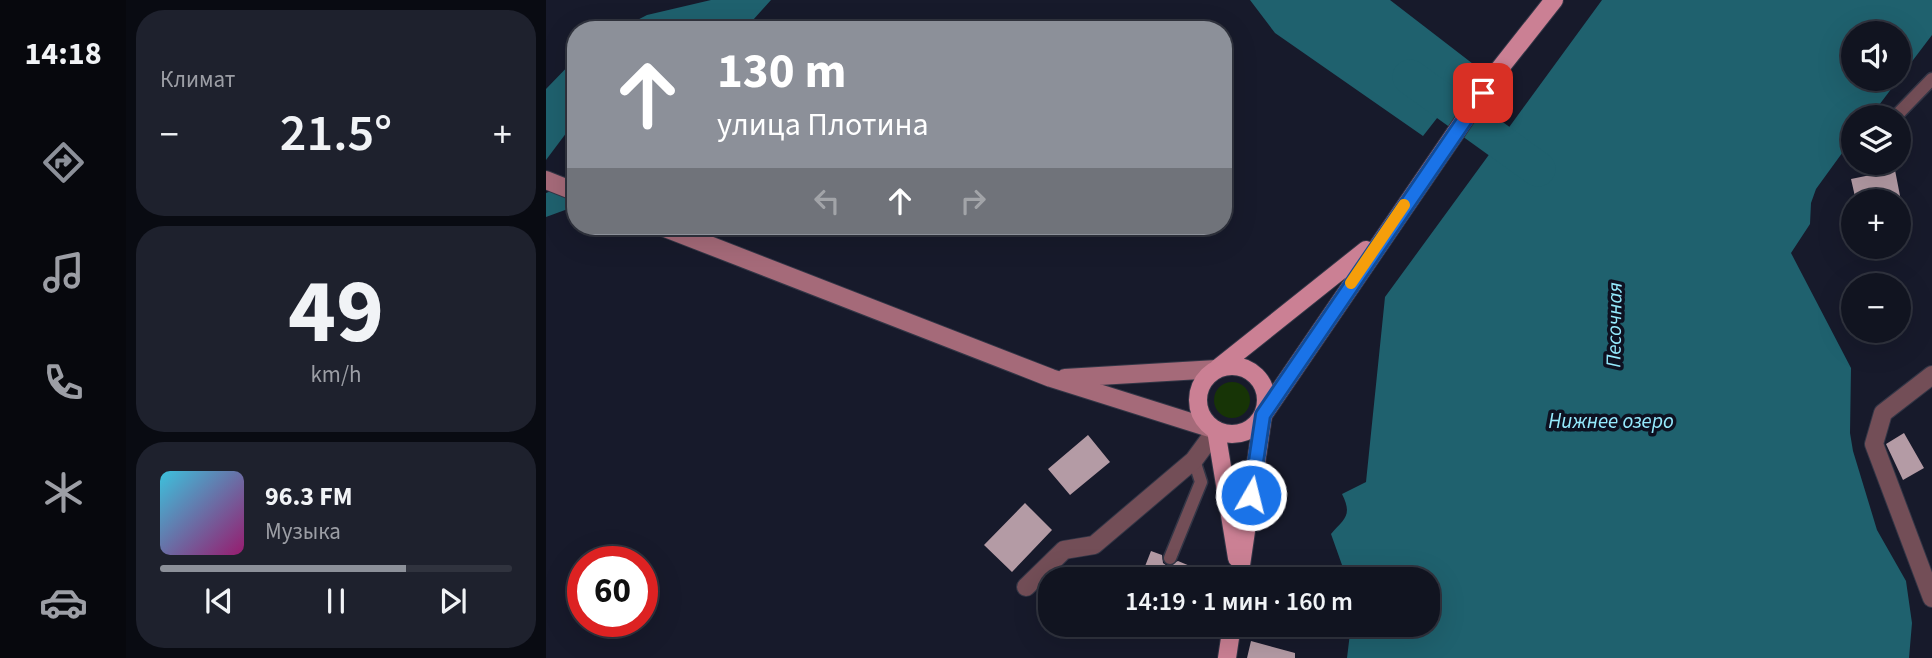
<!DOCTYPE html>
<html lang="ru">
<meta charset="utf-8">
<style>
:root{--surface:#111420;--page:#1e212d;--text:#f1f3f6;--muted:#9c9ea5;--line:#30333e;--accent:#8c9099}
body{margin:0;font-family:"Source Sans 3",sans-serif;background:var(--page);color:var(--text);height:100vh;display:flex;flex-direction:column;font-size:26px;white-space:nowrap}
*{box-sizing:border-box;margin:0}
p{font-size:23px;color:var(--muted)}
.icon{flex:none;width:38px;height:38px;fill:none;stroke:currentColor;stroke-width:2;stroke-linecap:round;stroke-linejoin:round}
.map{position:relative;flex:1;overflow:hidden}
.sheet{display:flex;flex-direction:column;gap:10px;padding:10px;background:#090b12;width:420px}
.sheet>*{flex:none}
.banner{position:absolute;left:21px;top:21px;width:665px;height:214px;border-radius:28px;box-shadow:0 7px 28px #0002,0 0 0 2px var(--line);background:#8c9099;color:#fff;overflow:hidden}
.buttons{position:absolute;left:1295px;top:21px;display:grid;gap:14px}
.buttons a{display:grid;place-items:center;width:70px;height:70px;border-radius:50%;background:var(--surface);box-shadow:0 7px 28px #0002,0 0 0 2px var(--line);font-size:35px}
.speed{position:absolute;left:21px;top:546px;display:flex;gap:14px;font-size:35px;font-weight:700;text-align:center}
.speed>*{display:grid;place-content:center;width:91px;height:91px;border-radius:50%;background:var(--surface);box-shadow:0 7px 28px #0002,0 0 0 2px var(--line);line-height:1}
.speed .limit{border:10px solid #d22;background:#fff;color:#111}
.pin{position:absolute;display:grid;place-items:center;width:60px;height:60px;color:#fff;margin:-30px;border-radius:14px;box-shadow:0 4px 10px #0006}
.me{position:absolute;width:77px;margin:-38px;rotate:8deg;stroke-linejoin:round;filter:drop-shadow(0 0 5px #0008)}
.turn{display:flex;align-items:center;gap:24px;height:147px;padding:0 35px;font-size:32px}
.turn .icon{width:91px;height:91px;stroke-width:2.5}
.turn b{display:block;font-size:49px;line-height:60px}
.lanes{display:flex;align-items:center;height:66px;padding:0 35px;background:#0003;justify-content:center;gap:35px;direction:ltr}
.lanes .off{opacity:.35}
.big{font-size:52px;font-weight:600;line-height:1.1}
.sheet .card{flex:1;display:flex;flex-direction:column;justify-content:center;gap:10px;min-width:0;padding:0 24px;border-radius:28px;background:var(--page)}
.sheet .dial{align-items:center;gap:0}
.dial b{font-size:91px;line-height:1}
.song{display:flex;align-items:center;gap:21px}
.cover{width:84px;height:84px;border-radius:10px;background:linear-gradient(135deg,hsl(190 70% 55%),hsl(320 70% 35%))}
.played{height:7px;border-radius:4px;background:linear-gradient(90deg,var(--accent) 70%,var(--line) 70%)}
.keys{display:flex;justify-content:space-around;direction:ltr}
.heat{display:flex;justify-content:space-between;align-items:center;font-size:38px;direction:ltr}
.trip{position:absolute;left:492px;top:567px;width:402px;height:70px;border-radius:28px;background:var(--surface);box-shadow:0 7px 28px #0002,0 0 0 2px var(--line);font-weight:600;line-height:70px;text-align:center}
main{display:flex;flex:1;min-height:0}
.tab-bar{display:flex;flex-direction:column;width:126px;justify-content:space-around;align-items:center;background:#07080d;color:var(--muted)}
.tab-bar .icon{width:49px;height:49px}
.tab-bar .selected{color:var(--accent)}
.tab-bar b{font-size:32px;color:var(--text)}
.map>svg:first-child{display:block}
</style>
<main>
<nav class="tab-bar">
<b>14:18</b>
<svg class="icon selected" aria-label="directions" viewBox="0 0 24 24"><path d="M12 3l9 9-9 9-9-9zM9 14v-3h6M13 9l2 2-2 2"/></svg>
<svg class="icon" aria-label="music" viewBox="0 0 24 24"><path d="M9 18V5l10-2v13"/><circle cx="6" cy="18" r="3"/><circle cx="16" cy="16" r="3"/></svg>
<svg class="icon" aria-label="phone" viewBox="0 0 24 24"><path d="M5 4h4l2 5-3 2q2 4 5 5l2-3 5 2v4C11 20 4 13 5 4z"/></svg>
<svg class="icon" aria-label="climate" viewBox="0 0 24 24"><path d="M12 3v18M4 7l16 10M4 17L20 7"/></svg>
<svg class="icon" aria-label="car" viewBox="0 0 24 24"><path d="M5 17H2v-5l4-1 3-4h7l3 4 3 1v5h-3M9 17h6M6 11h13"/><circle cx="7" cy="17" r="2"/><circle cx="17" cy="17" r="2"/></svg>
</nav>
<section class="sheet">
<div class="card"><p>Климат</p>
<div class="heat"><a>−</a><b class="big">21.5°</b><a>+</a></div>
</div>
<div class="card dial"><b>49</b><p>km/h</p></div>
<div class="card">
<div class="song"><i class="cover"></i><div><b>96.3 FM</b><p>Музыка</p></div></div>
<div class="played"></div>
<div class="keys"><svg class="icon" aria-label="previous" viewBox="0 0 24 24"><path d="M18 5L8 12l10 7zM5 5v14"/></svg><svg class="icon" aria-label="pause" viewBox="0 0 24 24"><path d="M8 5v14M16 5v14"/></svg><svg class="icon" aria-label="next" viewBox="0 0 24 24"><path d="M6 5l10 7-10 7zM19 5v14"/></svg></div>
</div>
</section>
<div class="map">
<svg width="1386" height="658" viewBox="0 0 1386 658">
<rect width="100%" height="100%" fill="#171a2b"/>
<path fill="#173406" d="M668 400a18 18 0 1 1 36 0a18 18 0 1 1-36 0Z"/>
<path fill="#1f616e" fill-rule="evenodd" d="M 165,0 L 225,0 L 198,30 L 72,30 L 101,15 Z
M 704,0 L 844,0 L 931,67 L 877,136 L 729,33 Z
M 1056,0 L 1386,0 L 1386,35 L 1324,117 L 1307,117 L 1307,138 L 1270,189 L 1265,203 L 1264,224 L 1245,253 L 1305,368 L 1304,433 L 1307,451 L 1331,530 L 1360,581 L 1366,623 L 1363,658 L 801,658 L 805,625 L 882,625 L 882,579 L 801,579 L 785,534 C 798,519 807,516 796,494 L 820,482 L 839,297 ZM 1353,33 L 1353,79 L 1307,79 L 1307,33 Z
M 30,58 L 30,120 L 0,160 L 0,89 Z
M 30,181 L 30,206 L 0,217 L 0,193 Z"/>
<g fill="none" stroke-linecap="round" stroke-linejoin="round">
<path stroke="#1f616e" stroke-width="35" d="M 864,77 L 992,169"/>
</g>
<path fill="#b49ba5" d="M 1349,170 L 1355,201 L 1310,201 L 1305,179 Z
M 1358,433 L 1378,468 L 1357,480 L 1340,444 Z
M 542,435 L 564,462 L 524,495 L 502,469 Z
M 479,503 L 506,530 L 466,572 L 438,545 Z
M 605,551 L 616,555 L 617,563 L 621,566 L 632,561 L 644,566 L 639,579 L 594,579 Z
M 705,641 L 749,653 L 749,658 L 701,658 Z"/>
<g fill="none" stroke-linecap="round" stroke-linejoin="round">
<defs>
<path id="service" d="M 1349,117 L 1386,79
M 624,558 L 655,482 L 648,460"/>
<path id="minor" d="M 1386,375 L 1337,413 L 1328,444 L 1386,598
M 480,587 L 518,550 L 548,545 L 648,460 L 670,430"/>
<path id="secondary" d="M 0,180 L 30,192
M 114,226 L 505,378 L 670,430
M 519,378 L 671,369"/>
<path id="primary" d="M652 400a34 34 0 1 1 68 0a34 34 0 1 1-68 0Z
M 672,368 L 820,250
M 670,430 L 691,558
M 693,579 L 717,415 L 951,72 L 1008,0
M 681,658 L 686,625"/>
</defs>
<use href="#service" stroke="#333646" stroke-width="15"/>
<use href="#minor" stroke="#333646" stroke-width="20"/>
<use href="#secondary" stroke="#333646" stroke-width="20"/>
<use href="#primary" stroke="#333646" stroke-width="20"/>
<use href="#service" stroke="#734e57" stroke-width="12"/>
<use href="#minor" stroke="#734e57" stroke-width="18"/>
<use href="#secondary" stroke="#a56a79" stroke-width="18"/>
<use href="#primary" stroke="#cb8094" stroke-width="18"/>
</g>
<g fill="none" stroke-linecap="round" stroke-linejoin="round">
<defs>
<path id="route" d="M 705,495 L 717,415 L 937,93"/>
</defs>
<use href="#route" stroke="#114b97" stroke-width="18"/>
<use href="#route" stroke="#1a73e8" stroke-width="12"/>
<path stroke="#f59e0b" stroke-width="12" d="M 805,283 L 858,205"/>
</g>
<g text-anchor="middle" stroke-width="7" stroke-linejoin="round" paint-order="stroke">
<g font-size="21" font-style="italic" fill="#96ebfe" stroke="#0e1121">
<text transform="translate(1068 325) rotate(-89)" y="7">Песочная</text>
<text x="1065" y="428">Нижнее озеро</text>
</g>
</g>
</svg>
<div class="buttons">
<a><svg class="icon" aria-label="sound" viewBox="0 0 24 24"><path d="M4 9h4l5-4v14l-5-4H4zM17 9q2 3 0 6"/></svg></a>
<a><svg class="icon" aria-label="layers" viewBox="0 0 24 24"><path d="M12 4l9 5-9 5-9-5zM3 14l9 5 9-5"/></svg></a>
<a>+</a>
<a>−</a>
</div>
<div class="speed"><div class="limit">60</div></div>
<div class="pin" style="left:937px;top:93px;background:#d93025"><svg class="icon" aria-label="arrive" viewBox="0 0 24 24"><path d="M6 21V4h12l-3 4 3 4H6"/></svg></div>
<svg class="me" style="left:705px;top:495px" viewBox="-20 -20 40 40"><circle r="17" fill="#1a73e8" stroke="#fff" stroke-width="3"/><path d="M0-11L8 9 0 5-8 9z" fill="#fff"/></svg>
<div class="trip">14:19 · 1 мин · 160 m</div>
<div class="banner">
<div class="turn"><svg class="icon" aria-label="ahead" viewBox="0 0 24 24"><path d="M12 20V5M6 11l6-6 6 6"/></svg><div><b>130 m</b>улица Плотина</div></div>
<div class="lanes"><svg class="icon off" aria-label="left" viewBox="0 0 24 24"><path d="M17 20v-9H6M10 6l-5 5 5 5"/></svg><svg class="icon" aria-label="ahead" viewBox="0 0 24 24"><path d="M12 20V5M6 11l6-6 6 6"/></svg><svg class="icon off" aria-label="right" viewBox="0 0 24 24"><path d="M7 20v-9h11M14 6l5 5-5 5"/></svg></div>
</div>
</div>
</main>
